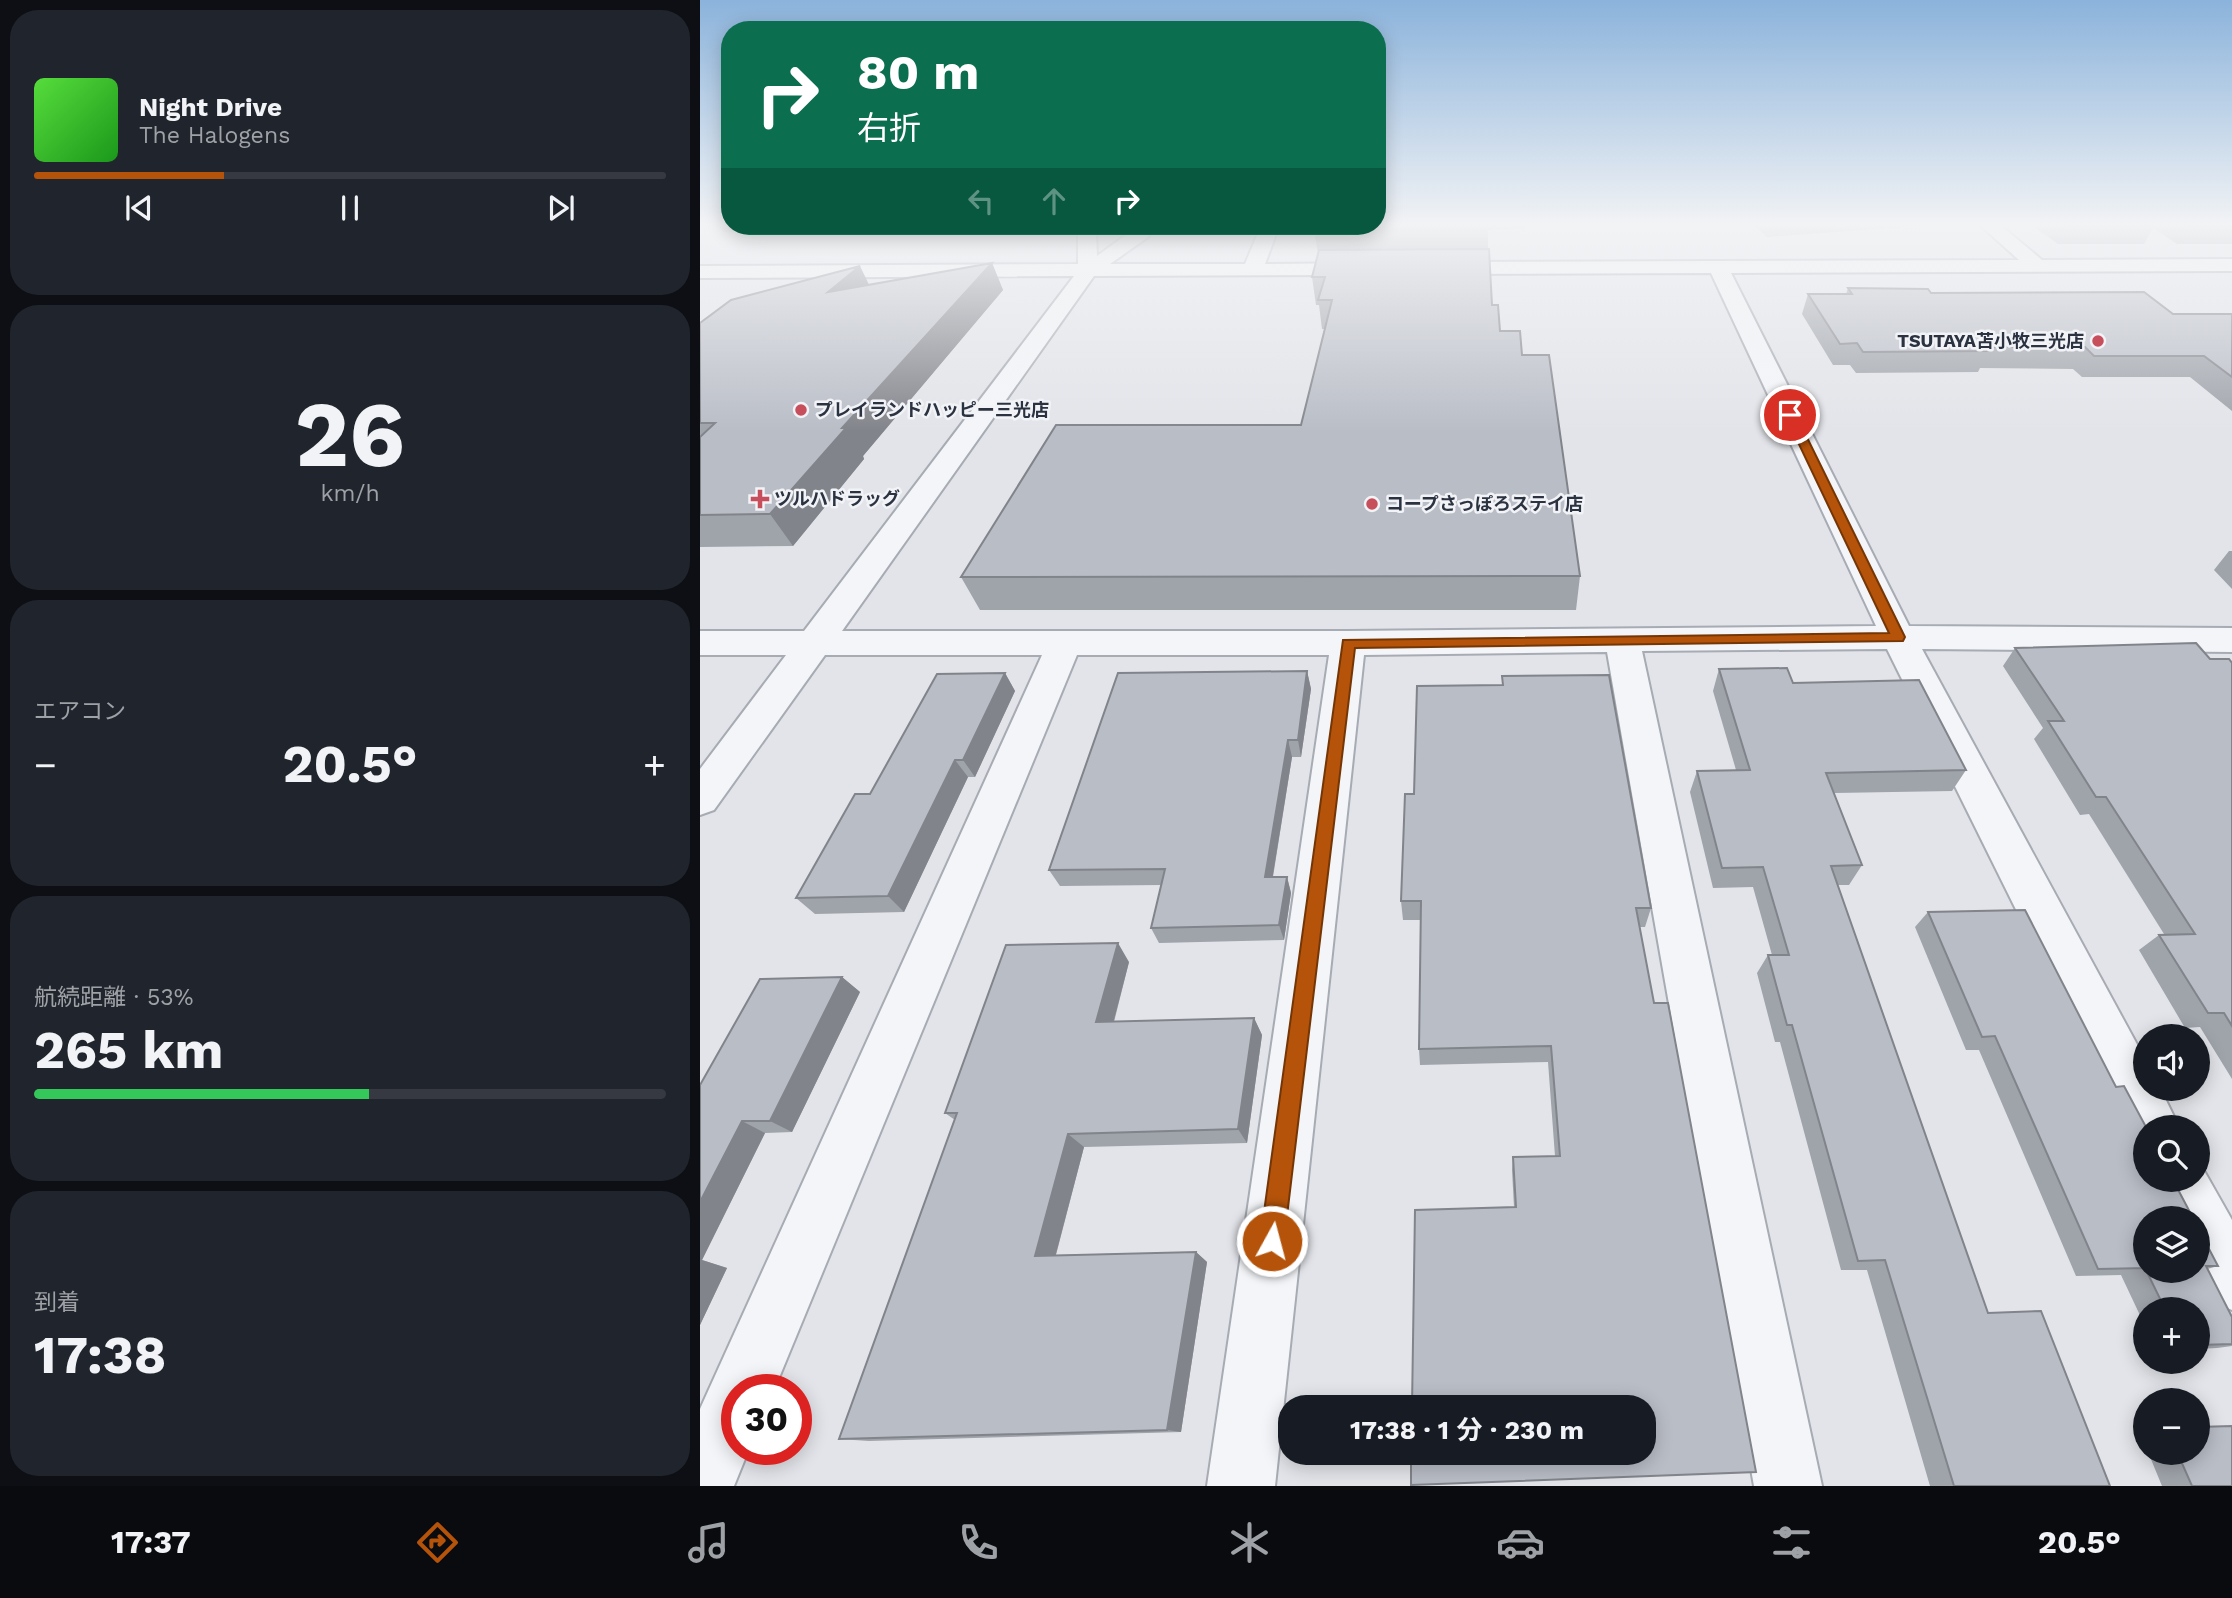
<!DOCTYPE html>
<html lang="ja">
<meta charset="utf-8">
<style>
:root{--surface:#171b24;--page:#20242c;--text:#f1f3f6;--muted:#9ea1a6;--line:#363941;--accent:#b45309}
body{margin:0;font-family:"Work Sans","Noto Sans JP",sans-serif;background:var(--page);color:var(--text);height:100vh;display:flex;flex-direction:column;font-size:26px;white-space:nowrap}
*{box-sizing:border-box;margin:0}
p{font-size:23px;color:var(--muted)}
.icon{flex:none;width:38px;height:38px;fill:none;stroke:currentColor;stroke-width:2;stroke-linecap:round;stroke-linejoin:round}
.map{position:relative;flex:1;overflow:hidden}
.panel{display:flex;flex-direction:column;gap:10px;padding:10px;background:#0d0f14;width:700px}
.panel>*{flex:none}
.banner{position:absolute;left:21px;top:21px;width:665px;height:214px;border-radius:28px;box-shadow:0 4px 18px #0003;background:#0b6e4f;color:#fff;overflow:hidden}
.tools{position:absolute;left:1433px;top:1024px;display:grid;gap:14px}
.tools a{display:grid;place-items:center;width:77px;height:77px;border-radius:50%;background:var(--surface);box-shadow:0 4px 18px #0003;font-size:35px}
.speed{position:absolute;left:21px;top:1374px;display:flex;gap:14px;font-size:35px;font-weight:700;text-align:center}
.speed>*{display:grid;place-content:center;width:91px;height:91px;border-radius:50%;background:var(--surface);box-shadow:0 4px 18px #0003;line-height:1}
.speed .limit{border:10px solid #d22;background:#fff;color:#111}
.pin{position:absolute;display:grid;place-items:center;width:60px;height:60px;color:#fff;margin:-30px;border:4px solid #fff;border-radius:50%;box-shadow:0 2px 7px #0007}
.me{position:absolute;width:77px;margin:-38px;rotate:7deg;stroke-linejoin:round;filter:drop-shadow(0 0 5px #0008)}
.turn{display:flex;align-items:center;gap:24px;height:147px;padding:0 21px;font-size:32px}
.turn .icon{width:91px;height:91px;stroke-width:2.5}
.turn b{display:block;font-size:49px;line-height:60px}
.lanes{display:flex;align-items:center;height:66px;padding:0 21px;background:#0003;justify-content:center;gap:35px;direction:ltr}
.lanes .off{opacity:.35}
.big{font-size:52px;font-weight:700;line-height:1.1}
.panel .widget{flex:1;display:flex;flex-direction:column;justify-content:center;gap:10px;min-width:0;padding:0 24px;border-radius:28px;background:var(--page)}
.panel .dial{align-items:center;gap:0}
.dial b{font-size:91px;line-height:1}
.song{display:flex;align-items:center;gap:21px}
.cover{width:84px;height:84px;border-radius:10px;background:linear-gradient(135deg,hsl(110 70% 55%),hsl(120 70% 35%))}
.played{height:7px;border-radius:4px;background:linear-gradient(90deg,var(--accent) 30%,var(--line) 30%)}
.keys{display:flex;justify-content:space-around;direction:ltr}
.heat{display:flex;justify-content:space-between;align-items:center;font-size:38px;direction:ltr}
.charge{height:10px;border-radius:5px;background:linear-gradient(90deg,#34c759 53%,var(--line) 0)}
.trip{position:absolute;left:578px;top:1395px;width:378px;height:70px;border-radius:28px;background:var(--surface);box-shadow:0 4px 18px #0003;font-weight:700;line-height:70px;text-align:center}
.menu{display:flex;height:112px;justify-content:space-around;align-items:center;background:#090b0e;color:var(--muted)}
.menu .icon{width:49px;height:49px}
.menu .current{color:var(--accent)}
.menu b{font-size:32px;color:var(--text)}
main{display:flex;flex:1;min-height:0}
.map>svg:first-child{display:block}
</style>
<main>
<section class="panel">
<div class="widget">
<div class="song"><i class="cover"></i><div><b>Night Drive</b><p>The Halogens</p></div></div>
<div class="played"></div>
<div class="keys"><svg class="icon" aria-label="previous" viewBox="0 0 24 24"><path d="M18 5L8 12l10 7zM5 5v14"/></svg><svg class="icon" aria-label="pause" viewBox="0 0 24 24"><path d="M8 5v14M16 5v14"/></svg><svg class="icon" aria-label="next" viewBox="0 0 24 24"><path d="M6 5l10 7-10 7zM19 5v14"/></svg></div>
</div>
<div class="widget dial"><b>26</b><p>km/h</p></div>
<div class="widget"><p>エアコン</p>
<div class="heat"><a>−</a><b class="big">20.5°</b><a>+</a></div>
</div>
<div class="widget"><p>航続距離 · 53%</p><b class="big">265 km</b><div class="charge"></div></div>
<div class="widget"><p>到着</p><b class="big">17:38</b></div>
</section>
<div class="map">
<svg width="1532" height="1486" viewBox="0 0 1532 1486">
<rect width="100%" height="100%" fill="#e2e4e9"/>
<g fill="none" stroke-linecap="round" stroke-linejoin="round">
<defs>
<path id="minor" d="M 1279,224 L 1299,224 L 1342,260 L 1532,259 L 1532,271 L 1031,273 L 1209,626 L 1532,628 L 1532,652 L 1222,649 L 1446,1061 L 1446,1088 L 1460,1088 L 1479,1127 L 1446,1127 L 1446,1151 L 1433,1146 L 1187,649 L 942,651 L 1122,1486 L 1054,1486 L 907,652 L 664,655 L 575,1486 L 507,1486 L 629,655 L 377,655 L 74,1390 L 37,1390 L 37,1449 L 49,1449 L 34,1486 L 0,1486 L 0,1409 L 342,655 L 125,655 L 14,810 L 0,815 L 0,769 L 86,655 L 0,655 L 0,631 L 104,631 L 374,276 L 0,278 L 0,266 L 378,264 L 378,232 L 383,226 L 401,226 L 396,233 L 397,256 L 438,226 L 456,226 L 448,237 L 410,264 L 545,264 L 561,226 L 579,226 L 565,264 L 665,263 L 672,265 L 675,269 L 672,273 L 665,275 L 394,276 L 142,631 L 648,631 L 1176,626 L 1011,273 L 740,274 L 730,268 L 740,262 L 1319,260 Z
M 1498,1160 L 1532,1220 L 1532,1310 L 1511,1301 L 1496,1270 L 1498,1270 L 1498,1218 L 1469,1218 L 1452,1180 L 1498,1180 Z"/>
</defs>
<use href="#minor" stroke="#a7abb3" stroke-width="4"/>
<use href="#minor" fill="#f4f5f8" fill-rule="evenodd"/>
</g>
<path fill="#9fa3aa" d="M 0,224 L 30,224 L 30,226 L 249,226 L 245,229 L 23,232 L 20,227 L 0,227 Z
M 677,224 L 826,224 L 825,228 L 788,230 L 788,249 L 792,305 L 800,331 L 822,355 L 880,576 L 876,610 L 280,610 L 261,577 L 601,425 L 625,329 L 622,329 L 619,305 L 616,305 L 612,277 L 618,253 L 613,226 L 677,226 Z
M 1053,224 L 1246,224 L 1067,237 Z
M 1330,224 L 1532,224 L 1532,244 L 1477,244 L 1453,228 L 1444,244 L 1358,244 Z
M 483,226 L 554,226 L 553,228 L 484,228 Z
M 292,263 L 303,290 L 163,456 L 164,459 L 93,546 L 0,547 L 0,323 L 169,285 Z
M 1148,288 L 1231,293 L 1473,314 L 1532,314 L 1532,411 L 1490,377 L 1382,377 L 1373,369 L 1280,368 L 1278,372 L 1156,373 L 1150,365 L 1133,365 L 1102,314 L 1108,294 L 1146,294 Z
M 1529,551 L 1532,551 L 1532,589 L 1514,570 Z
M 1315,648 L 1510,659 L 1532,663 L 1532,1079 L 1500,1027 L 1485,1028 L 1439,950 L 1459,935 L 1464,934 L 1389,814 L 1380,815 L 1334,739 L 1343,728 L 1303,666 Z
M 1019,669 L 1093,683 L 1266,770 L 1252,791 L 1134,793 L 1162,865 L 1149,885 L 1138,885 L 1288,1313 L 1410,1486 L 1230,1486 L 1167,1270 L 1141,1270 L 1080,1042 L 1075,1042 L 1057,973 L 1068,955 L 1072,955 L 1053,887 L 1013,888 L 990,792 L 997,771 L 1036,770 L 1013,691 Z
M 607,671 L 611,689 L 601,757 L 592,757 L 573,877 L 587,877 L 591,893 L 584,940 L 459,943 L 451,928 L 461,885 L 360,886 L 349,870 Z
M 305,673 L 315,691 L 275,777 L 268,777 L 204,912 L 115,914 L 96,898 L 170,794 Z
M 802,676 L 951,908 L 945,927 L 940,927 L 954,1003 L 1056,1472 L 814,1207 L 812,1170 L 813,1157 L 855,1156 L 848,1062 L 720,1065 L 719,1049 L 721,920 L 703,920 L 701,901 L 714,794 L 802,685 Z
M 1228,912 L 1446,1218 L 1446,1270 L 1498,1270 L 1498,1228 L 1518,1266 L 1507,1269 L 1532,1317 L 1532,1346 L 1517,1348 L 1498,1349 L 1498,1309 L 1446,1309 L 1446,1328 L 1421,1275 L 1376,1276 L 1279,1050 L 1266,1050 L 1215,927 Z
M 429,962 L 414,1022 L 554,1018 L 562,1035 L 547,1143 L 384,1147 L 356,1255 L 496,1252 L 507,1262 L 481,1432 L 169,1441 L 139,1439 L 255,1120 L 245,1113 Z
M 142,977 L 160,992 L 92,1132 L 65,1133 L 2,1260 L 27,1268 L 0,1325 L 0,1085 Z
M 1438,1430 L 1446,1430 L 1446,1447 Z
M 1448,1452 L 1498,1452 L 1532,1486 L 1462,1486 Z"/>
<path fill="#82848b" d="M 292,263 L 303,290 L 163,456 L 164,459 L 93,546 L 70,514 L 142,428 Z
M 160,266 L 173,293 L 128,292 Z
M 607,671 L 611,689 L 601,757 L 598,740 Z
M 305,673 L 315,691 L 275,777 L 263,760 Z
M 588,740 L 592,757 L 570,893 L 565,877 Z
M 255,760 L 268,777 L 204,912 L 188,896 Z
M 587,877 L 591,893 L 584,940 L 579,925 Z
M 418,943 L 429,962 L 409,1039 L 396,1022 Z
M 142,977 L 160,992 L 92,1132 L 70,1121 Z
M 554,1018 L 562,1035 L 547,1143 L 538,1129 Z
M 42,1121 L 65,1133 L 2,1260 L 27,1268 L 0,1325 L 0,1202 Z
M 368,1134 L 384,1147 L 353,1265 L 335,1256 Z
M 496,1252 L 507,1262 L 481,1432 L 467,1430 Z"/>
<path fill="#b9bdc6" stroke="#82848b" stroke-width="2" d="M 1364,224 L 1451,224 L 1454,226 L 1367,226 Z
M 1485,224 L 1532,224 L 1532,226 L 1488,226 Z
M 789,249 L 792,305 L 798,305 L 800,331 L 820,331 L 822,355 L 849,355 L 880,576 L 261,577 L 356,425 L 601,425 L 632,300 L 618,300 L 625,277 L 612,277 L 619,250 Z
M 292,263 L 142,428 L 146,428 L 70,514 L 0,515 L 0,437 L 15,423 L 0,423 L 0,323 L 31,300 L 160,266 L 128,292 Z
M 1148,288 L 1228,289 L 1231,293 L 1444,292 L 1473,314 L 1532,314 L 1532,377 L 1504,356 L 1394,356 L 1385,347 L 1285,347 L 1288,351 L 1163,352 L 1157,343 L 1140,344 L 1108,294 L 1152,294 Z
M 1496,643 L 1510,659 L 1529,659 L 1532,663 L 1532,1026 L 1524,1013 L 1508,1013 L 1459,935 L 1495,934 L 1406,797 L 1396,797 L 1348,721 L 1364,721 L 1315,648 Z
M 1087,668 L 1093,683 L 1219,680 L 1266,770 L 1126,773 L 1162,865 L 1131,866 L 1288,1313 L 1341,1311 L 1410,1486 L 1254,1486 L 1185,1260 L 1158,1261 L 1092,1025 L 1087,1025 L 1068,955 L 1089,955 L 1063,867 L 1022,868 L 997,771 L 1050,770 L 1019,669 Z
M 607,671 L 598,740 L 588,740 L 565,877 L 587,877 L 579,925 L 451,928 L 465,869 L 349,870 L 418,673 Z
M 305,673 L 263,760 L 255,760 L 188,896 L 96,898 L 155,794 L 170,794 L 237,674 Z
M 909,675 L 951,908 L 936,908 L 954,1003 L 968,1003 L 1056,1472 L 711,1485 L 711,1452 L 943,1452 L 943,1407 L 712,1407 L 715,1210 L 816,1207 L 813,1157 L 860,1156 L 851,1046 L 719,1049 L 721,901 L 701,901 L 705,794 L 714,794 L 717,686 L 803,685 L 802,676 Z
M 1325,910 L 1416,1087 L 1424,1086 L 1446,1127 L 1446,1180 L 1473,1180 L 1493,1218 L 1446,1218 L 1446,1268 L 1398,1269 L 1295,1036 L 1282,1037 L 1228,912 Z
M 418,943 L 396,1022 L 554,1018 L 538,1129 L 368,1134 L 335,1256 L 496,1252 L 467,1430 L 139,1439 L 257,1113 L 245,1113 L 306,945 Z
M 142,977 L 70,1121 L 42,1121 L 0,1202 L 0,1085 L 60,979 Z
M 1498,1228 L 1518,1266 L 1506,1266 L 1532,1317 L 1532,1344 L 1498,1345 L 1498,1309 L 1465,1309 L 1446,1270 L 1498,1270 Z
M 1532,1426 L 1532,1486 L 1492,1486 L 1477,1452 L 1498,1452 L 1498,1427 Z"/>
<linearGradient id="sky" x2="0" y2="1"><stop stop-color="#8bb3db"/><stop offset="0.52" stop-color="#f2f3f5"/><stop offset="1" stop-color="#f2f3f5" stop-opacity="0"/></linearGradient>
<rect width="1532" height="432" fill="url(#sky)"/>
<path fill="#b45309" stroke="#753606" stroke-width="2" d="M 1090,412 L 1096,415 L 1205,637 L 1203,641 L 655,648 L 584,1241 L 581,1250 L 572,1253 L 564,1250 L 560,1241 L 643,640 L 1189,633 L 1085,415 Z"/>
<g fill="#c74e5b" stroke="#f1f3f7" stroke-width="2.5">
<circle cx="1398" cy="341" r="7"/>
<circle cx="101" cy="410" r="7"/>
<path d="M56.5 488.5h7v7h7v7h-7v7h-7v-7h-7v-7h7z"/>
<circle cx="672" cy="504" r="7"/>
</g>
<g text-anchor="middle" stroke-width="5" stroke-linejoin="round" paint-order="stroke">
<g font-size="18" font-weight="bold" fill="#2b3240" stroke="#f1f3f7" text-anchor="start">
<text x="1384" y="347" text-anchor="end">TSUTAYA苫小牧三光店</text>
<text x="115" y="416">プレイランドハッピー三光店</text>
<text x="74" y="505">ツルハドラッグ</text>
<text x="686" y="510">コープさっぽろステイ店</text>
</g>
</g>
</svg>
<div class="tools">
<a><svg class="icon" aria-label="sound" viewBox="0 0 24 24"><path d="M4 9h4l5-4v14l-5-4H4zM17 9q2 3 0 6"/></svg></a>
<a><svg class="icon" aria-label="search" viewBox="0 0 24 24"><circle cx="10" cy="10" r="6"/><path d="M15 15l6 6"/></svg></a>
<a><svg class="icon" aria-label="layers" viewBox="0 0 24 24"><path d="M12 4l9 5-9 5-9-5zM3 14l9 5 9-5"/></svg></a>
<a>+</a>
<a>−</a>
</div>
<div class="speed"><div class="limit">30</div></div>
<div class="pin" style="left:1090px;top:415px;background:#d93025"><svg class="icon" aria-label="arrive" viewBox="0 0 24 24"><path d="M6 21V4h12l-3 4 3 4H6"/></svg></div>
<svg class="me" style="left:572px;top:1241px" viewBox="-20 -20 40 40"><circle r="17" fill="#b45309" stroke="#fff" stroke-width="3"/><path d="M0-11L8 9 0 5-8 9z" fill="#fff"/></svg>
<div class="trip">17:38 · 1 分 · 230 m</div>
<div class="banner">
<div class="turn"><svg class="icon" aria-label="right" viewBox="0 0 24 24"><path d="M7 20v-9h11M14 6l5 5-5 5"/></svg><div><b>80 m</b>右折</div></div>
<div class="lanes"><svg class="icon off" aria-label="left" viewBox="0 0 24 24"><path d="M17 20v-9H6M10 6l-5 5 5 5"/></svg><svg class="icon off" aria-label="ahead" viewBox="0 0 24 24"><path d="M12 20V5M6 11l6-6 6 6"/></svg><svg class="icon" aria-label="right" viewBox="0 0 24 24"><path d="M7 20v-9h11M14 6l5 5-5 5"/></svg></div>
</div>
</div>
</main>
<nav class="menu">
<b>17:37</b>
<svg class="icon current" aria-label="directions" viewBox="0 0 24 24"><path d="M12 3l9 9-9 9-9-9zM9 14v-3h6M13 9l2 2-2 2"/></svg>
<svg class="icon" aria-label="music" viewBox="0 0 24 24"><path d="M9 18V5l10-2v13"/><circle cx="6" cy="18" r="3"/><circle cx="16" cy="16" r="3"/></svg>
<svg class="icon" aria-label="phone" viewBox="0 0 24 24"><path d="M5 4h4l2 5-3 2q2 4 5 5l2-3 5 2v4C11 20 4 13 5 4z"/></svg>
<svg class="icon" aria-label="climate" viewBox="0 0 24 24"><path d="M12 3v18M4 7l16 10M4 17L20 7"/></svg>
<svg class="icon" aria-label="car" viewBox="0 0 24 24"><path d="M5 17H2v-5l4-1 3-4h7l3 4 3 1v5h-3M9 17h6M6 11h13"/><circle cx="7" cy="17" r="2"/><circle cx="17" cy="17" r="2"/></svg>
<svg class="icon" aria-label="filters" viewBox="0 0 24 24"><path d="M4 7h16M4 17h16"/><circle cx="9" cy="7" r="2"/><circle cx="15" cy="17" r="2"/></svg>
<b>20.5°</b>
</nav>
